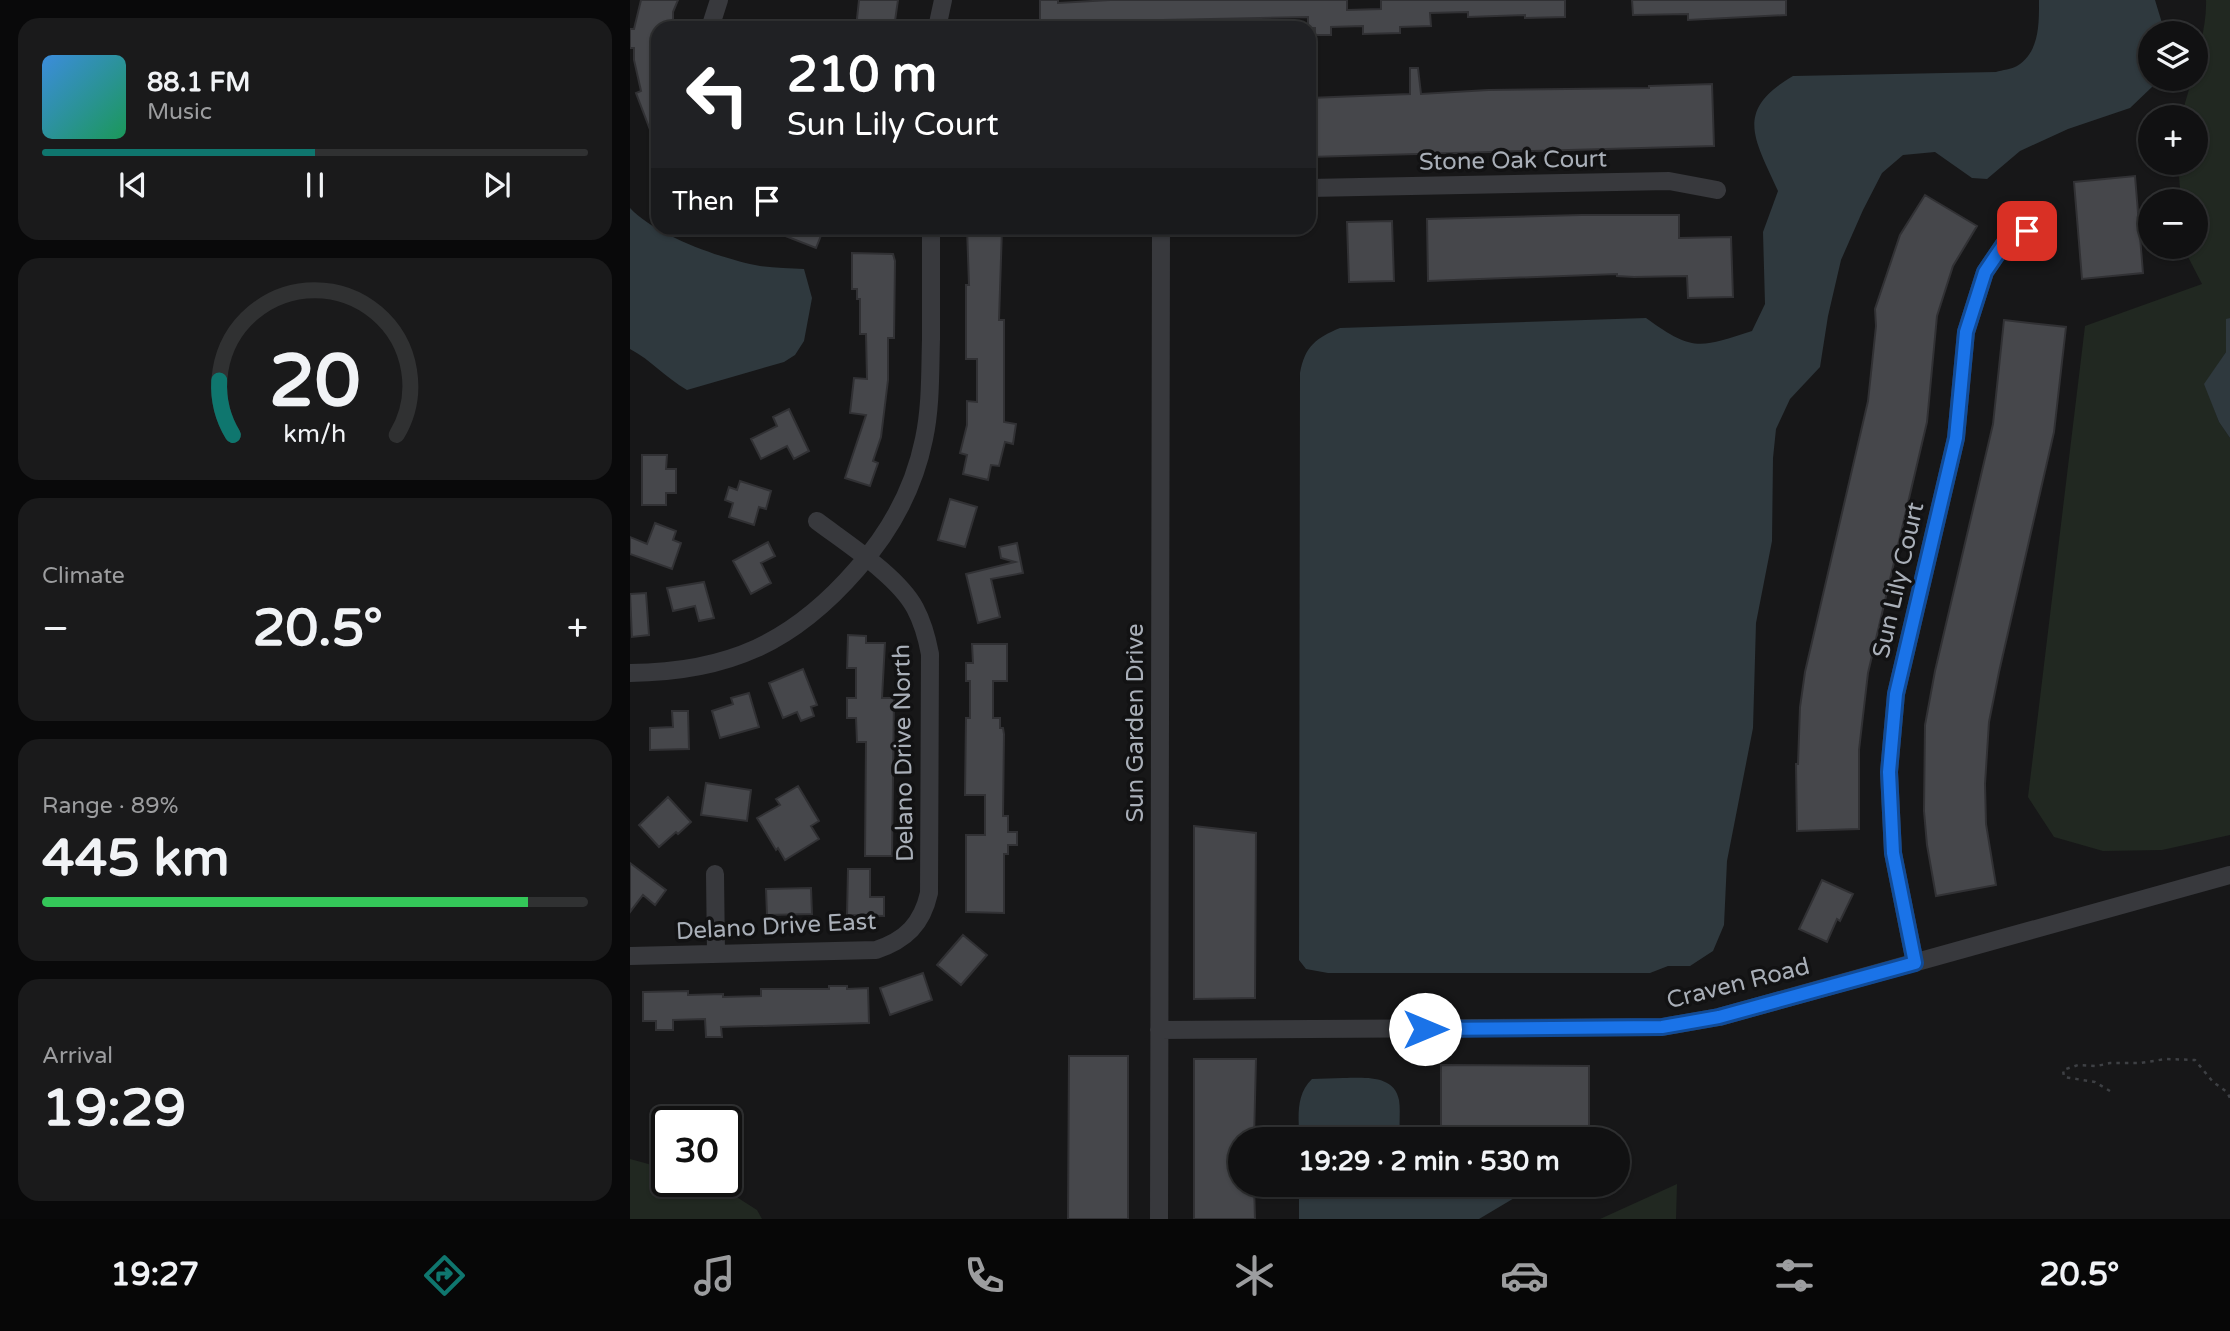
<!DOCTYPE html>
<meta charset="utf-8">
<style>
:root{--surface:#111112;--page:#1a1a1b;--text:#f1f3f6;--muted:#9c9d9f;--line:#303132;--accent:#0f766e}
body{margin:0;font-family:"Varela Round",sans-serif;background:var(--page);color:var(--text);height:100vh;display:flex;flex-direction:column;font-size:26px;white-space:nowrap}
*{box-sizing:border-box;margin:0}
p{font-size:23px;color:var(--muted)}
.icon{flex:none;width:38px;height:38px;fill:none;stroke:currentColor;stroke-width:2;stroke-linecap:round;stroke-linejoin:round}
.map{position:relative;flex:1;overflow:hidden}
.panel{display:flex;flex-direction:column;gap:18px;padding:18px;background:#09090a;width:630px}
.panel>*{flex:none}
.guide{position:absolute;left:21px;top:21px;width:665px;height:214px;border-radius:21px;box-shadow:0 2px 5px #0004,0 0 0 2px var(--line);background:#202124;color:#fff;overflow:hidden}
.buttons{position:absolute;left:1508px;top:21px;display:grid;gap:14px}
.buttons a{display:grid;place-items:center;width:70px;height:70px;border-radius:50%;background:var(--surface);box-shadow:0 2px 5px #0004,0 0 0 2px var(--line);font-size:35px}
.speed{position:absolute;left:21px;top:1106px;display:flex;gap:14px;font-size:35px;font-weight:700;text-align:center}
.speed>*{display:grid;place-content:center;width:91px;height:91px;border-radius:50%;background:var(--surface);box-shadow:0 2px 5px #0004,0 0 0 2px var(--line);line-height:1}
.speed .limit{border:4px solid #111;border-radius:10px;background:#fff;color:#111}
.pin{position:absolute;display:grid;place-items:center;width:60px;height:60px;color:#fff;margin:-30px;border-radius:14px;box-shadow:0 4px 10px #0006}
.me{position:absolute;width:77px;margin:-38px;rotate:90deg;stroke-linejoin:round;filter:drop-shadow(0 0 5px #0008)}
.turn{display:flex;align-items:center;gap:24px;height:147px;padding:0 21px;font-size:32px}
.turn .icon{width:91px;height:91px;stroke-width:2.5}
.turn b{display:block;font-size:49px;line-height:60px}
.then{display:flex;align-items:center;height:66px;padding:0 21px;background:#0003;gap:14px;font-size:26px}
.big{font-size:52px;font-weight:800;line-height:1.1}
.panel .tile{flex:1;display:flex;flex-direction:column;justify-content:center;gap:10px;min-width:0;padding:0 24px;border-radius:21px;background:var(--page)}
.panel .dial{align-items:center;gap:0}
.dial svg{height:182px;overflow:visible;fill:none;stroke:var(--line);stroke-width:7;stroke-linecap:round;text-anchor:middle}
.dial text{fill:var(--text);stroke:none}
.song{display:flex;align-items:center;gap:21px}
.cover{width:84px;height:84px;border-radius:10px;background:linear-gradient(135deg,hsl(210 70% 55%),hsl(150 70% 35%))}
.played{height:7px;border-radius:4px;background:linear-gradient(90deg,var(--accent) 50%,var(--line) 50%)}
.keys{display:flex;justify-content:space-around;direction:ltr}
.heat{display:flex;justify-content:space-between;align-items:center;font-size:38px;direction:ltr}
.charge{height:10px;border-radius:5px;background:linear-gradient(90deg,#34c759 89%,var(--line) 0)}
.trip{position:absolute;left:598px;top:1127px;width:402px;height:70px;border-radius:35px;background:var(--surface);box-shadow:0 2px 5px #0004,0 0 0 2px var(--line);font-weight:800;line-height:70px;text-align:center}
.menu{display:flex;height:112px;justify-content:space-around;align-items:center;background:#070707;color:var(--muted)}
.menu .icon{width:49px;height:49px}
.menu .on{color:var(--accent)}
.menu b{font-size:32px;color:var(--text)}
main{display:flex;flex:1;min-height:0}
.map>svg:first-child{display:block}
</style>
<main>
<section class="panel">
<div class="tile">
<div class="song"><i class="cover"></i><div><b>88.1 FM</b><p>Music</p></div></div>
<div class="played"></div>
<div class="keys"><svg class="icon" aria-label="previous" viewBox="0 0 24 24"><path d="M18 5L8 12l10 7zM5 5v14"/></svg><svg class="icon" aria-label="pause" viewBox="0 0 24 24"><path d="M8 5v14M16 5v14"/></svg><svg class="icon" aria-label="next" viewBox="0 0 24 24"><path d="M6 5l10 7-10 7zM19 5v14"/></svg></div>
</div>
<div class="tile dial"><svg viewBox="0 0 100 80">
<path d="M14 69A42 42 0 1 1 86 69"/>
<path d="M14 69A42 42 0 0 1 8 45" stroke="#0f766e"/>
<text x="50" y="56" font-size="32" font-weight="700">20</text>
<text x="50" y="72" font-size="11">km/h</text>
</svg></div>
<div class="tile"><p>Climate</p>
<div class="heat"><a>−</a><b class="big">20.5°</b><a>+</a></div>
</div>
<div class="tile"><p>Range · 89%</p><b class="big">445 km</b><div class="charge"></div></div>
<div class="tile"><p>Arrival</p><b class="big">19:29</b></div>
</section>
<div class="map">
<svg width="1600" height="1219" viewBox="0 0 1600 1219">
<rect width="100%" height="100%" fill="#171718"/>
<path fill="#212821" d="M 1576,0 L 1600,0 L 1600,318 L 1596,320 L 1596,352 L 1575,384 L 1589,422 L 1600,438 L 1600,835 L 1532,850 L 1473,851 L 1424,837 L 1398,797 L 1455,326 L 1572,284 L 1555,251 L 1555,247 L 1566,247 L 1566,201 L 1551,201 L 1548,163 L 1566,163 L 1566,117 L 1551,117 L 1562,79 L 1566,79 C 1566,52 1577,29 1576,0 Z
M 0,1159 L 37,1169 L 37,1181 L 83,1182 L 127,1210 L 132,1219 L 0,1219 Z
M 1047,1184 L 1046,1219 L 970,1219 Z"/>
<path fill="#2f393e" d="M 1409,0 L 1525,0 L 1535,33 L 1521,33 L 1521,79 L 1526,79 L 1522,87 L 1500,108 L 1438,129 L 1390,151 L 1357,179 L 1342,178 L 1305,152 L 1273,155 L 1252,173 L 1233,210 L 1211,260 L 1198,316 L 1190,367 L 1160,399 L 1146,429 L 1143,458 L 1142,541 L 1126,623 L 1123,728 L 1097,861 L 1094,925 L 1083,951 L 1060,966 L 1038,966 L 1020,973 L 698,973 L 676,969 L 669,960 L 670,373 C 675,346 686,338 710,328 L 1016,318 C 1063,352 1069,348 1122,331 L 1135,304 L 1133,232 L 1148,191 C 1125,139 1103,111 1163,76 L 1366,72 C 1372,70 1382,69 1387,66 C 1410,52 1409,23 1409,0 Z
M 0,208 C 26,236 92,259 130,266 C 144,268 160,268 174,269 L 182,298 L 174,341 L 165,355 L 154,362 L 57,390 C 36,378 21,360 0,349 Z
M 1600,318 L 1600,438 L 1589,422 L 1574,384 L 1596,352 L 1596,319 Z
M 713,1078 C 733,1078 764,1074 769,1100 C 771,1113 768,1126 771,1139 L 669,1139 C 669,1118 665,1095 682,1079 Z
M 669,1185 L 895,1185 L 891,1194 L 849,1219 L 669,1219 Z"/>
<path fill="#46474b" stroke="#313134" stroke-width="2" d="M 11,0 L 48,0 L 43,12 L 43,28 L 28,28 L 27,148 L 6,93 L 11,91 L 4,60 L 4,48 L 0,48 L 0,29 L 4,29 Z
M 229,0 L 268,0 L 264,28 L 226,28 Z
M 410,0 L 428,0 L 428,3 L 480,0 L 717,0 L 717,10 L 751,9 L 751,0 L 935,0 L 935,17 L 895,18 L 895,15 L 838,17 L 838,12 L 800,13 L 801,26 L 770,27 L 770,33 L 733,34 L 733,26 L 701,27 L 701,35 L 685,35 L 685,28 L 678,28 L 678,17 L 533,20 L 490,23 L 490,28 L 431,28 L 431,26 L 410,26 Z
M 1002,0 L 1156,0 L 1156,15 L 1058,20 L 1058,14 L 1003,15 Z
M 780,68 L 788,68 L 791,94 L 858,90 L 1019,88 L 1019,86 L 1082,84 L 1084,146 L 679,157 L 679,98 L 780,94 Z
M 1505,176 L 1513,273 L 1452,279 L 1444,182 Z
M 1295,195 L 1347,226 L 1323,266 L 1307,316 L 1297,422 L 1238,673 L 1229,750 L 1229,829 L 1167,831 L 1166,764 L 1168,764 L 1170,707 L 1175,672 L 1238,401 L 1246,326 L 1245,309 L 1270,235 Z
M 951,215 L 1049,215 L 1049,238 L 1101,237 L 1103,297 L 1058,298 L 1057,276 L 1004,277 L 987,276 L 987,274 L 798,281 L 797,219 Z
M 762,221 L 764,281 L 719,282 L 717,222 Z
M 135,228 L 194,228 L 186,248 Z
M 337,228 L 372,228 L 369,320 L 374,320 L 374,422 L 386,424 L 383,444 L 375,442 L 369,466 L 361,465 L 358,480 L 333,474 L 337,455 L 330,453 L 337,425 L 337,401 L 347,402 L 347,359 L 336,359 L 336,285 L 339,285 Z
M 222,253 L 263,254 L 265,261 L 264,338 L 258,338 L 258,380 L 251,437 L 243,461 L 248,463 L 240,486 L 215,478 L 236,415 L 220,413 L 224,378 L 237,379 L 236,334 L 230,334 L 230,299 L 227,299 L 227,289 L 222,289 Z
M 1374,320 L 1436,327 L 1424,432 L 1369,672 L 1359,722 L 1355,784 L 1356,824 L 1366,885 L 1306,896 L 1297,845 L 1294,811 L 1295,725 L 1305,671 L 1363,424 Z
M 159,409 L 179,451 L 164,459 L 157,446 L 131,459 L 121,439 L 147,426 L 143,417 Z
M 12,455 L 37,455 L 36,469 L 46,469 L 46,493 L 36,493 L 36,505 L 12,505 Z
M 110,481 L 141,491 L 136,509 L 129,507 L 124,525 L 99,517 L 103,503 L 95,500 L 99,487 L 107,490 Z
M 320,499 L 347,507 L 335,547 L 308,540 Z
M 25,523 L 46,531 L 43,540 L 51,543 L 42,569 L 0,554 L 0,537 L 17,544 Z
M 138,542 L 145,556 L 131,563 L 141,583 L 121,594 L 103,561 Z
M 387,543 L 393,573 L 361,579 L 370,617 L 348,623 L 336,574 L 385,562 L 371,558 L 369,547 Z
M 74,582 L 84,618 L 69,621 L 65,606 L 43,611 L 37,588 Z
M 16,593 L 19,635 L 2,637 L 0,594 Z
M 218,635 L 236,636 L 236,643 L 255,643 L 252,698 L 264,698 L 262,856 L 235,856 L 236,742 L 227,742 L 226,718 L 217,718 L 217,698 L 226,698 L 226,668 L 217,668 Z
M 342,644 L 377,644 L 377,681 L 363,681 L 363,718 L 370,718 L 370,728 L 373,728 L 374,734 L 373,816 L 378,816 L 378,832 L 387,832 L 387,845 L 378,845 L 378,854 L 374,854 L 374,913 L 336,912 L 336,835 L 355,835 L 355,795 L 335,795 L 336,718 L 340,718 L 340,681 L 336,681 L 336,663 L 343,663 Z
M 173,669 L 187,705 L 181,707 L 184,716 L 171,721 L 167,712 L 153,718 L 139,683 Z
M 119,693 L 129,727 L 90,738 L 82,711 L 103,704 L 101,698 Z
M 42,711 L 58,711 L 59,749 L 20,750 L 20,728 L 43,727 Z
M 76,783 L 121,790 L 117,821 L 71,815 Z
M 168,786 L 189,821 L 181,826 L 189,839 L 155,860 L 148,848 L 146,850 L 127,818 L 150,805 L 146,799 Z
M 38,797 L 61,822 L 48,834 L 46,832 L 29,847 L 9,825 Z
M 564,826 L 626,833 L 625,998 L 564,999 Z
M 0,863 L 36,890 L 25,905 L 13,895 L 0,912 Z
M 218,869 L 240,869 L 240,897 L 254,897 L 254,916 L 217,915 Z
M 1192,880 L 1223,894 L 1210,921 L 1207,919 L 1197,942 L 1169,929 Z
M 181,888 L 182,914 L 137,915 L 136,889 Z
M 333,935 L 357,955 L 331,985 L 307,965 Z
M 293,973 L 302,1000 L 260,1015 L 250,988 Z
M 199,986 L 217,986 L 217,989 L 238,988 L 239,1023 L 91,1027 L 92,1037 L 76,1037 L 75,1019 L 43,1020 L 43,1030 L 26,1030 L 26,1021 L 13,1021 L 13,992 L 58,991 L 58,995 L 93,994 L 93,997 L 131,996 L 131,989 L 199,989 Z
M 439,1056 L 498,1056 L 498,1219 L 438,1219 Z
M 564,1059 L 626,1059 L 624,1139 L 611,1139 L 611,1185 L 624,1185 L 625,1219 L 564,1219 Z
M 811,1065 L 959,1066 L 959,1126 L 811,1127 Z"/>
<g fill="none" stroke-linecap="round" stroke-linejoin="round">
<path stroke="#3e4044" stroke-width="2.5" stroke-dasharray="3.5 5" stroke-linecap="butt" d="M 1480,1091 L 1465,1082 L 1434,1077 L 1433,1070 L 1448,1065 L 1467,1066 L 1480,1063 L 1510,1063 L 1536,1059 L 1565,1060 L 1583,1082 L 1597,1092 L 1600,1098"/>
<path stroke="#38393d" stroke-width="18" d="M 80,28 L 89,0
M 307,28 L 313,0
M 679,188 L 1039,181 L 1087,190
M 0,673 C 98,672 163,643 227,569 C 260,532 284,488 294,439 C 301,406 300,372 301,339 C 301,302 301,265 301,228
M 85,874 L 86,954
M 0,956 L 246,950 C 276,940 292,924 299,893 L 300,654 C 297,638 293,623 285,608 C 268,576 216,543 187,521
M 1285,963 L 1263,853 L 1259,772 L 1266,694 L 1326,438 L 1336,332 L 1355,272 L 1374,244 L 1397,231
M 529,1030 L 1032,1027 L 1089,1017 L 1600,875
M 529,1219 L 531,228"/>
</g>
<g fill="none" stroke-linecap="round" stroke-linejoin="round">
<defs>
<path id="route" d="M 795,1029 L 1032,1027 L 1089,1017 L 1285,963 L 1263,853 L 1259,772 L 1266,694 L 1326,438 L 1336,332 L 1355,272 L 1374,244 L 1397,231"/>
</defs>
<use href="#route" stroke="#114b97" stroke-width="18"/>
<use href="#route" stroke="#1a73e8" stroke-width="12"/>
</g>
<g text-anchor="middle" stroke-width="7" stroke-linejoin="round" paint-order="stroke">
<g font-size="24" fill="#a9afb8" stroke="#121213">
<text transform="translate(883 160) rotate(-1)" y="8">Stone Oak Court</text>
<text transform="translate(1268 580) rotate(-77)" y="8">Sun Lily Court</text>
<text transform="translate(505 723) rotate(-90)" y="8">Sun Garden Drive</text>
<text transform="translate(273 753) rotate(-91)" y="8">Delano Drive North</text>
<text transform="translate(146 926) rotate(-3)" y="8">Delano Drive East</text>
<text transform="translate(1108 983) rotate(-14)" y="8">Craven Road</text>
</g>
</g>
</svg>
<div class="buttons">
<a><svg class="icon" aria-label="layers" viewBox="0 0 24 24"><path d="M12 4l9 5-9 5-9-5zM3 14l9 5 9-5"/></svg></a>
<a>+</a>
<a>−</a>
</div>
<div class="speed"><div class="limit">30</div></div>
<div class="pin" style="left:1397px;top:231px;background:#d93025"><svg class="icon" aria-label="arrive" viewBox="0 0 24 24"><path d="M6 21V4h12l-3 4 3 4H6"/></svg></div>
<svg class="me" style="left:795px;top:1029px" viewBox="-20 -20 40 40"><circle r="19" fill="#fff"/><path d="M0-13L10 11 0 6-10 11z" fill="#1a73e8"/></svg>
<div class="trip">19:29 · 2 min · 530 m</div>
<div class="guide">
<div class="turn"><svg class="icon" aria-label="left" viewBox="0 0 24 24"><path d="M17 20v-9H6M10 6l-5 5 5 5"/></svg><div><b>210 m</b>Sun Lily Court</div></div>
<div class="then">Then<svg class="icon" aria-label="arrive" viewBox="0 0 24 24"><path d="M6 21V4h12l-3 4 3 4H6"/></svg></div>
</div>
</div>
</main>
<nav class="menu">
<b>19:27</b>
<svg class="icon on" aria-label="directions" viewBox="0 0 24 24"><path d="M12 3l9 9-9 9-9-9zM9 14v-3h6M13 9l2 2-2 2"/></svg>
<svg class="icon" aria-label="music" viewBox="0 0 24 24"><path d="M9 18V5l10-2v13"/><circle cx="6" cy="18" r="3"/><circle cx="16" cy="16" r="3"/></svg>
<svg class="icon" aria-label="phone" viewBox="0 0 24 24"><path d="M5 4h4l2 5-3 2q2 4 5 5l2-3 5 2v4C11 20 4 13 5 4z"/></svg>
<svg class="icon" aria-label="climate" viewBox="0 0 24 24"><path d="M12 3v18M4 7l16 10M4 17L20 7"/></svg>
<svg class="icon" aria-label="car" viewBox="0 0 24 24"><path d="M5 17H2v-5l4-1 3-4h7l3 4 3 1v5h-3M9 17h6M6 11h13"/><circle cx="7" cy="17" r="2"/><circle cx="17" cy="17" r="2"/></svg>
<svg class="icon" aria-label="filters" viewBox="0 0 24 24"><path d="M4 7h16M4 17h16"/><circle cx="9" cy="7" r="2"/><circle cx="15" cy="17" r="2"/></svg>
<b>20.5°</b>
</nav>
